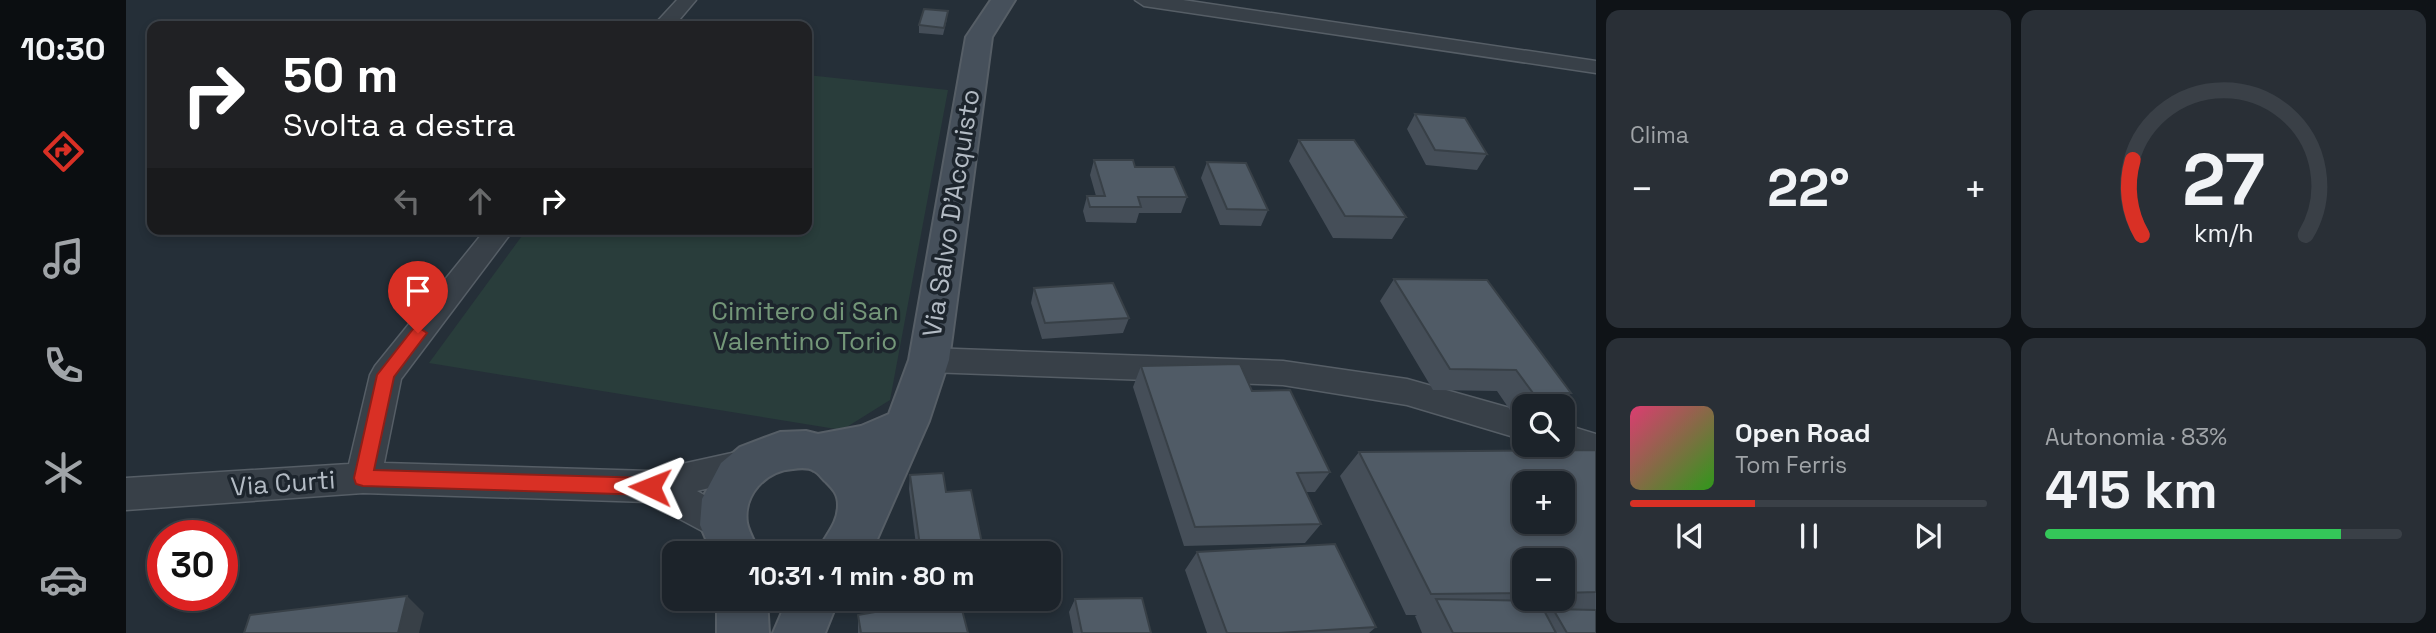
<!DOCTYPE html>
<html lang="it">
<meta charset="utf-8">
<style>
:root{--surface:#1c232a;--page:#292f36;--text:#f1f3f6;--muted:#a0a4a8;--line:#3a4047;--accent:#d93025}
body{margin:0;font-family:"Space Grotesk",sans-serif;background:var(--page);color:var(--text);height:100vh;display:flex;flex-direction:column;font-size:26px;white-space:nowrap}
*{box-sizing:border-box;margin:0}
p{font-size:23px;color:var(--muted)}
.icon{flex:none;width:38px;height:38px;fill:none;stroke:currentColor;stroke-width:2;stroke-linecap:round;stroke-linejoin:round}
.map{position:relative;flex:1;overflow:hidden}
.side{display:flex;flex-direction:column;gap:10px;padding:10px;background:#0f1317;width:840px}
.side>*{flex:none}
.top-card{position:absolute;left:21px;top:21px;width:665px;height:214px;border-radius:14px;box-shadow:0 4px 10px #0003,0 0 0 2px var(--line);background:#202124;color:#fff;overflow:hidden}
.fabs{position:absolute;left:1386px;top:394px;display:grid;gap:14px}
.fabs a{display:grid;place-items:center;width:63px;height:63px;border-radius:14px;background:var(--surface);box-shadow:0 4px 10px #0003,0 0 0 2px var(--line);font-size:35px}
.speed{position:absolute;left:21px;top:520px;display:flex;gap:14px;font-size:35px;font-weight:700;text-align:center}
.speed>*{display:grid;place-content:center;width:91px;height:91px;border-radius:50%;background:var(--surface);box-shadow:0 4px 10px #0003,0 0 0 2px var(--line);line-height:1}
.speed .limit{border:10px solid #d22;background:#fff;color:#111}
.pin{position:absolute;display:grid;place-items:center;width:60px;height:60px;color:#fff;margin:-72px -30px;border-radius:50% 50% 50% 0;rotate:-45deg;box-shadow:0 0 7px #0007}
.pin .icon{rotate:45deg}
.me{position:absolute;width:77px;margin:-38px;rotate:272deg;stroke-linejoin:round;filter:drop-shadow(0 0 5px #0008)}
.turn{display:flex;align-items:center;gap:24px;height:147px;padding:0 21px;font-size:32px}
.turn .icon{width:91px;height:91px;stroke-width:2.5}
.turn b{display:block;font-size:49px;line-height:60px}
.lanes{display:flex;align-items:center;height:66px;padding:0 21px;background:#0003;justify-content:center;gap:35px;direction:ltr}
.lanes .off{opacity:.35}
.big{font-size:52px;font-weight:700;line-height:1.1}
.side .tile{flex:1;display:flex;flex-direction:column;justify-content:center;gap:10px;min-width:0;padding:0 24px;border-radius:14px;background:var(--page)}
.side .dial{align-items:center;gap:0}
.dial svg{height:182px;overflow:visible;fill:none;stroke:var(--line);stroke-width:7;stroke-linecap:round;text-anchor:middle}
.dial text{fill:var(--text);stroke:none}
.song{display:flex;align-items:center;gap:21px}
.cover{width:84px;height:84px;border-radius:10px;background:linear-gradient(135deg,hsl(340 70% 55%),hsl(110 70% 35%))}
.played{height:7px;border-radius:4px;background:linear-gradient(90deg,var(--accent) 35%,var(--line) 35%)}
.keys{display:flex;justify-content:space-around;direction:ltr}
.heat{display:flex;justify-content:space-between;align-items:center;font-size:38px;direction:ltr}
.charge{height:10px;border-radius:5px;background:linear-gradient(90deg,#34c759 83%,var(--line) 0)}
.side .tiles{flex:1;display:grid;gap:10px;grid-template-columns:repeat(2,1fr)}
.trip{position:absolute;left:536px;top:541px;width:399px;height:70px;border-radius:14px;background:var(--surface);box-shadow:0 4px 10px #0003,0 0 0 2px var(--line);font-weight:700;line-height:70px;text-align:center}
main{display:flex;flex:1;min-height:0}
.menu{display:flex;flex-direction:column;width:126px;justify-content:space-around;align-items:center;background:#0b0e11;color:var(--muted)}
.menu .icon{width:49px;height:49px}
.menu .current{color:var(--accent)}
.menu b{font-size:32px;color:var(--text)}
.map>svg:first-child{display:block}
</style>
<main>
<nav class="menu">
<b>10:30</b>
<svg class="icon current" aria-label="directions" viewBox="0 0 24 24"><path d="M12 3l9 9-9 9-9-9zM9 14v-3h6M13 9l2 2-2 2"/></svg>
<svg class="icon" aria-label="music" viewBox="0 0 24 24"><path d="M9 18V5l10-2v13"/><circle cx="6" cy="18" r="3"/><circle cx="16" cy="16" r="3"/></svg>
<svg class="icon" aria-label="phone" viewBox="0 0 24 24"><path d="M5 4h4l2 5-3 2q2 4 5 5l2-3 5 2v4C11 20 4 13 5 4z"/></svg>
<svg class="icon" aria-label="climate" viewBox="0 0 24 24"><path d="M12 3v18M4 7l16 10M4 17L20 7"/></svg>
<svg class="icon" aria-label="car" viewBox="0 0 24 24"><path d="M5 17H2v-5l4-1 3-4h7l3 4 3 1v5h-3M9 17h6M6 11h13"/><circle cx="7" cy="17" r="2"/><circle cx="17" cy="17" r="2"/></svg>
</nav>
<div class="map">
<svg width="1470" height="633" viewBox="0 0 1470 633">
<rect width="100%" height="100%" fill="#252f38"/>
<path fill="#293d3b" d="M 681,75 L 822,90 L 764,400 L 716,430 L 303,363 L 401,229 L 681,229 Z"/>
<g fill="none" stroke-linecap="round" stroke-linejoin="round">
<defs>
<path id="street" d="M 551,0 L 570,0 L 548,26 L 527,26 Z
M 1009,0 L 1057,0 L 1470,61 L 1470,73 L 1018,6 Z
M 360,229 L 388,229 L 275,379 L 258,463 L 524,471 L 624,449 L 636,453 L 641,464 L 636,475 L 571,491 L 608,512 L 613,524 L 608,536 L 595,541 L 522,502 L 237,493 L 0,510 L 0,478 L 223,464 L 244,375 L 249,366 Z
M 803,348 L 1157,361 L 1281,379 L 1398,412 L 1398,440 L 1281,405 L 1157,385 L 803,372 L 792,368 L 787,360 L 792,352 Z
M 1437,424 L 1470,434 L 1470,462 L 1425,448 L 1423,444 L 1437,444 Z"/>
<path id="secondary" d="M 865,0 L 889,0 L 866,37 L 823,360 L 803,421 L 745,553 L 691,553 C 698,536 712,525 712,505 C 712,494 707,489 700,482 C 696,479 693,473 688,471 C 682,467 674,468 667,469 C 639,471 617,495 621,523 C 623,533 630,544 634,553 L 586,553 L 574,525 L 576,499 L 595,463 L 614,447 L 654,432 L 680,431 L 692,434 L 735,426 L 763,414 L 783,360 L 840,37 Z
M 591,598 L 641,598 L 643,633 L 591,633 Z
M 662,598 L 713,598 L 699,633 L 647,633 Z"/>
</defs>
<use href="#street" stroke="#565e66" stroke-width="3"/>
<use href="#secondary" stroke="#565e66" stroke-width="4"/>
<use href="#street" fill="#384048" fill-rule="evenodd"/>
<use href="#secondary" fill="#46505b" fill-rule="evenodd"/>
</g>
<path fill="#454e58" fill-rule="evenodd" d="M 821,19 L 817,35 L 793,33 L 793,25 Z
M 1289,114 L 1361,154 L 1351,170 L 1300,165 L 1281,129 Z
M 1173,140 L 1280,217 L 1266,239 L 1207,238 L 1163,161 Z
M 968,160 L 1009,167 L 1061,197 L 1055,213 L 1013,213 L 1010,223 L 960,222 L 957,211 L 961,196 L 970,196 L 964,175 Z
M 1081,162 L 1142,210 L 1135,226 L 1094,225 L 1075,178 Z
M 1268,279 L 1445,393 L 1431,406 L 1398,406 L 1398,414 L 1386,413 L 1371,391 L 1307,390 L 1254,301 Z
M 908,288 L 1003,318 L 997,333 L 916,339 L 905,303 Z
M 1015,366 L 1126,391 L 1204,472 L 1189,492 L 1180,492 L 1195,524 L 1179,543 L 1058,546 L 1007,387 Z
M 1470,450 L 1470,633 L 1296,633 L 1289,616 L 1291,615 L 1280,615 L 1214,476 L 1233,452 ZM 1398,560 L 1437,560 L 1437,598 L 1398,598 Z
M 784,475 L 820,492 L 858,553 L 791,553 L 783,489 Z
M 1071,552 L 1250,627 L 1243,633 L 1081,633 L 1059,570 Z
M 949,599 L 1025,633 L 947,633 L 943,612 Z
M 732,615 L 842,633 L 732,633 Z"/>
<path fill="#384047" d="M 281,596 L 298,613 L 293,633 L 272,633 Z"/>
<path fill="#505b66" stroke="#384047" stroke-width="2" fill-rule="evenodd" d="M 798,9 L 822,11 L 818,28 L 793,25 Z
M 1289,114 L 1339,118 L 1361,154 L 1309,150 Z
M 1173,140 L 1228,140 L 1280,217 L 1219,216 Z
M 968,160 L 1007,160 L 1009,167 L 1048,167 L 1061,197 L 1012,197 L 1015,207 L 964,207 L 961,196 L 979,196 Z
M 1081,162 L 1120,163 L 1142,210 L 1101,209 Z
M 1268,279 L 1361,280 L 1445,393 L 1407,393 L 1390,370 L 1324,369 Z
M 987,283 L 1003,318 L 919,323 L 908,288 Z
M 1114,364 L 1126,391 L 1164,390 L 1204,472 L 1171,473 L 1195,524 L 1069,527 L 1015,366 Z
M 1470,450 L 1470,592 L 1437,593 L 1437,560 L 1398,560 L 1398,593 L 1305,594 L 1233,452 ZM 1398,483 L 1437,483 L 1437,522 L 1398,522 Z
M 817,473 L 820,492 L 845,490 L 858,553 L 795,553 L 784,475 Z
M 1209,544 L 1250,627 L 1152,633 L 1101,633 L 1071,552 Z
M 281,596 L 272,633 L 118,633 L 124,615 Z
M 828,598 L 833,598 L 842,633 L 735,633 L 732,615 Z
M 1016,598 L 1025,633 L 956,633 L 949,599 Z
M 1310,599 L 1413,601 L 1430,633 L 1327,633 Z
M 1427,609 L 1470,610 L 1470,633 L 1441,633 Z"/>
<path fill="#d93025" stroke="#8d1f18" stroke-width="2" d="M 292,327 L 301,333 L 268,377 L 248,470 L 524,478 L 530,481 L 533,487 L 530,493 L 524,495 L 237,486 L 230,484 L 228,478 L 251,375 L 287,329 Z"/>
<g text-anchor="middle" stroke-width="7" stroke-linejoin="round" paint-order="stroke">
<g font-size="26" fill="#b3bbc4" stroke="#1d252d">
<text transform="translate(825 213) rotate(-81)" y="9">Via Salvo D'Acquisto</text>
<text transform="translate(157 483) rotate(-4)" y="9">Via Curti</text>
</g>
<g font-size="26" fill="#749779" stroke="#1d252d">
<text x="679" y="320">Cimitero di San<tspan x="679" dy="30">Valentino Torio</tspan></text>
</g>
</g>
</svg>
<div class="fabs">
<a><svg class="icon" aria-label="search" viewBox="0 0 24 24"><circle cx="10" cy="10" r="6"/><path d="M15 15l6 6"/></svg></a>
<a>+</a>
<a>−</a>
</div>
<div class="speed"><div class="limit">30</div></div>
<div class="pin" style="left:292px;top:333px;background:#d93025"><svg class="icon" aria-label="arrive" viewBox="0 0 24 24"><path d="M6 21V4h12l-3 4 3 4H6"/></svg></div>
<svg class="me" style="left:524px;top:487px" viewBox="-20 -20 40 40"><path d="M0-17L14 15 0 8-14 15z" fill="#d93025" stroke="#fff" stroke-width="4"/></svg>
<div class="trip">10:31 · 1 min · 80 m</div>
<div class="top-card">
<div class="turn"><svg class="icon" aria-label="right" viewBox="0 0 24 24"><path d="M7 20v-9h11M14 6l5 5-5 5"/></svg><div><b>50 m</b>Svolta a destra</div></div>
<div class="lanes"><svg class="icon off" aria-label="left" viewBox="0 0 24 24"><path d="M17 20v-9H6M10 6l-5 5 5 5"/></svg><svg class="icon off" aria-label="ahead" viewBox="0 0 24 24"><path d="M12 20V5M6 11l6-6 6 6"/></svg><svg class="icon" aria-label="right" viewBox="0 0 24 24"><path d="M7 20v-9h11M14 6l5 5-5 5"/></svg></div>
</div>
</div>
<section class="side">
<div class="tiles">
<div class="tile"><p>Clima</p>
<div class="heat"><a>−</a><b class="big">22°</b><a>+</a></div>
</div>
<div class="tile dial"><svg viewBox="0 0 100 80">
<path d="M14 69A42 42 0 1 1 86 69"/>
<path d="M14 69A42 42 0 0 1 10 36" stroke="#d93025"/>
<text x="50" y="56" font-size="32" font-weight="700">27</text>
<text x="50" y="72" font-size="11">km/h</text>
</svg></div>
<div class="tile">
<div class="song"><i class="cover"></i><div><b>Open Road</b><p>Tom Ferris</p></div></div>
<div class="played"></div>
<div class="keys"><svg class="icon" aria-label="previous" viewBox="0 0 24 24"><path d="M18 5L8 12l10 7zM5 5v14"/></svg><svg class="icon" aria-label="pause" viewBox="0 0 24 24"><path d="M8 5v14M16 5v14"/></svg><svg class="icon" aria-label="next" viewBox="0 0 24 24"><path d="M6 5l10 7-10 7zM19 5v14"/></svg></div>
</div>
<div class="tile"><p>Autonomia · 83%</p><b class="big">415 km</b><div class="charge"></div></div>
</div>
</section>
</main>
